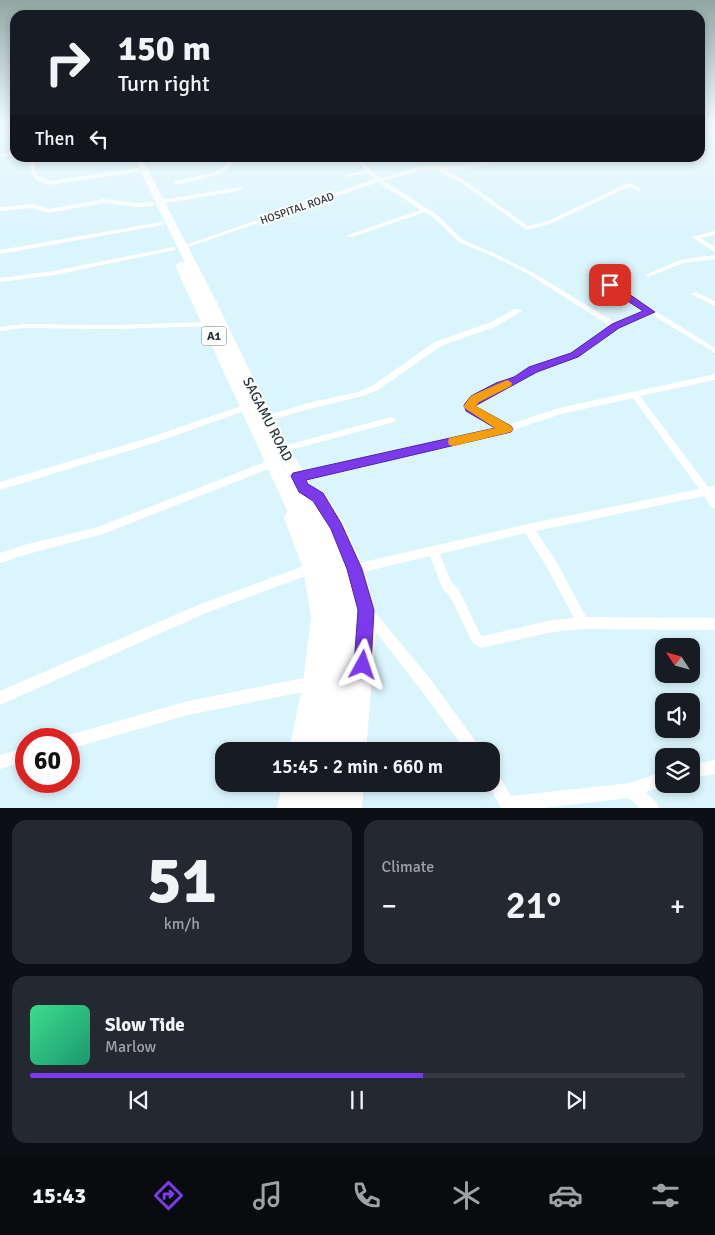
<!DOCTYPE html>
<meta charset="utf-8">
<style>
:root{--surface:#171b24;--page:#242831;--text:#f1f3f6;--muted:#9ea1a6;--line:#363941;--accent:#7c3aed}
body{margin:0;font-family:Signika,sans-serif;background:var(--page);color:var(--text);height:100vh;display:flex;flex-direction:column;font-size:19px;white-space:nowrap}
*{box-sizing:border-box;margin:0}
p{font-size:16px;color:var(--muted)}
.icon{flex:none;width:28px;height:28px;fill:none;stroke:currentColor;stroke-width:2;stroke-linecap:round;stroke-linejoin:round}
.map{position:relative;height:808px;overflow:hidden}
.sheet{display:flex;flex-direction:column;gap:12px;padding:12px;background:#0d0f14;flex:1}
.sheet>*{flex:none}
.top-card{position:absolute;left:10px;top:10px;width:695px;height:152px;border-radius:15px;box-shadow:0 2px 8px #0003;background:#171b24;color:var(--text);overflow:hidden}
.needle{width:32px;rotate:306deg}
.tools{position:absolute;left:655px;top:638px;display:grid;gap:10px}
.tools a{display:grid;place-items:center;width:45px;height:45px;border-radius:10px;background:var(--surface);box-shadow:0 2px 8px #0003;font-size:25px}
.speed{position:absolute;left:15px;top:728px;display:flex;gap:10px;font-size:25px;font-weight:700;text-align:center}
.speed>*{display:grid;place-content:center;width:65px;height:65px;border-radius:50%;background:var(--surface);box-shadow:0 2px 8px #0003;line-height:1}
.speed .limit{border:8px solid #d22;background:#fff;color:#111}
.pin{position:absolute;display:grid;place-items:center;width:42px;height:42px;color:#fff;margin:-21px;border-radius:10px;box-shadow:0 2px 8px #0006}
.me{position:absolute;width:55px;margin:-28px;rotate:5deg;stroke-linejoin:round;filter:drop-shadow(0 0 4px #0008)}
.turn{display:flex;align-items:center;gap:18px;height:105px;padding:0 25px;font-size:22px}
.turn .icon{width:65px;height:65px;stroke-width:2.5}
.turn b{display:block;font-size:35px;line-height:42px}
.then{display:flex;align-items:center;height:48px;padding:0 25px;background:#0003;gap:10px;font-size:19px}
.big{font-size:38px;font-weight:600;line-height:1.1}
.sheet .tile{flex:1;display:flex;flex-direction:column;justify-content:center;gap:8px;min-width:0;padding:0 18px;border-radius:15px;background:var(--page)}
.sheet .dial{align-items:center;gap:0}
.dial b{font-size:65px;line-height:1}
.song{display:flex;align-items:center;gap:15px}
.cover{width:60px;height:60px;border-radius:8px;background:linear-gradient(135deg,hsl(150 70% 55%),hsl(160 70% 35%))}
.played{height:5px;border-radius:2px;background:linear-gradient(90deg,var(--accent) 60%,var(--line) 60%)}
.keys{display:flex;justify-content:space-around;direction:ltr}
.heat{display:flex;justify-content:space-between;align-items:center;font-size:28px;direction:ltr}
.sheet .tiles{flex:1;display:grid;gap:12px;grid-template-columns:1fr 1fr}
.tile:last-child{grid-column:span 2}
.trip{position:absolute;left:215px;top:742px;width:285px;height:50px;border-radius:15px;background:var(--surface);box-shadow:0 2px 8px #0003;font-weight:600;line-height:50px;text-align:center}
.tabs{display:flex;height:80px;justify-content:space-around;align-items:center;background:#090b0e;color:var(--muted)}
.tabs .icon{width:35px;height:35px}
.tabs .on{color:var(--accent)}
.tabs b{font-size:22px;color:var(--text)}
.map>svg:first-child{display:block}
</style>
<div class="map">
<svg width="715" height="808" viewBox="0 0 715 808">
<rect width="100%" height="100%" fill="#dbf5fd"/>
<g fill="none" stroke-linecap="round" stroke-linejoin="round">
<path fill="#fff" fill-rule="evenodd" d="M 15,143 L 15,156 L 0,157 L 0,155 L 13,153 L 13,144 Z
M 30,158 L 34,158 L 36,174 L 49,181 L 137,168 L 140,170 L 137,172 L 48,185 C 32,179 29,175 30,158 Z
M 230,158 L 234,158 L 229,169 L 216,175 L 176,185 L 173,183 C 192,173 219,180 230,158 Z
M 353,158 L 357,158 L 380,178 L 423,166 L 461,166 L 506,158 L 513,158 L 511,159 L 461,170 L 444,170 L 464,180 L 528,226 L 548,221 L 622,186 L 632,183 L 641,189 L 641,191 L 639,192 L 631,187 L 626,188 L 552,223 L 527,230 L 460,182 L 436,170 L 423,170 L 383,180 L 437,215 L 463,240 L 496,254 L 532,272 L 616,323 L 646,311 L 608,286 L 608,284 L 610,283 L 715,348 L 715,353 L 651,314 L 618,328 L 578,357 L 536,372 L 521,381 L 503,388 L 478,401 L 474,406 L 474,407 L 508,425 L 559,408 L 715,374 L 715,380 L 640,396 L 708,487 L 715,486 L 715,494 L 714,494 L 715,496 L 715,508 L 711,507 L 704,496 L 536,531 L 556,561 L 586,617 L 715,618 L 715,630 L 583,629 L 552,632 L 481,648 L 472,642 L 451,598 L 443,589 L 430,556 L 355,574 L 351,573 L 349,569 L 351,565 L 355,564 L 528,524 L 699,489 L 633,398 L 561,414 L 507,432 L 297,480 L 294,479 L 292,476 L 294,473 L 297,472 L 497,428 L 467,411 L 465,405 L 472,397 L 497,384 L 515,377 L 530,368 L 572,353 L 610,326 L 528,274 L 492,256 L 459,242 L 433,217 L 425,212 L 352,237 L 348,237 L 348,235 L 421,210 L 378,182 L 185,248 L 180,247 L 375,179 L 368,173 L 345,177 L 345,175 L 366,170 ZM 525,533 L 548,569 L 574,618 L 552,620 L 483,636 L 480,634 L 459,590 L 451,582 L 440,554 Z
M 240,187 L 242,188 L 242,190 L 161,204 L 158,202 L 161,200 Z
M 103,199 L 138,203 L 152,202 L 155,204 L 152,206 L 138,207 L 103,203 L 49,213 L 33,208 L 0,211 L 0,207 L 33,204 L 49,209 Z
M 161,222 L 163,223 L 163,225 L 0,254 L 0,250 Z
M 715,231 L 715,235 L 700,238 L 715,247 L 715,252 L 692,237 Z
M 173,247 L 175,248 L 175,250 L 54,275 L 0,282 L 0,278 L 54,271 Z
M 715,255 L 715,259 L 683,263 L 650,276 L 648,277 L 645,275 L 680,260 Z
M 695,292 L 715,301 L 715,306 L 691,294 Z
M 515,309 L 518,309 L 522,311 L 497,326 L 441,346 L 378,390 L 363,396 L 309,409 L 265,422 L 261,419 L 262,417 L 308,403 L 358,392 L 372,386 L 435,342 L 491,322 Z
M 209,322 L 212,322 L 213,324 L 212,326 L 114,329 L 24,328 L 0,331 L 0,327 L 24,324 L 114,325 Z
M 247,404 L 251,407 L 250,409 L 154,443 L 0,490 L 0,482 L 148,438 Z
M 391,417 L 396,420 L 394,422 L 283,452 L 280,451 L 278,449 L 280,447 L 283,446 Z
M 273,459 L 276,460 L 278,463 L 276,466 L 103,534 L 24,555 L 0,563 L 0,553 L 24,545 L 98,527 Z
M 312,563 L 316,564 L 318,568 L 316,572 L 206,613 L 0,705 L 0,691 L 198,605 Z
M 369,608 L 373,610 L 431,680 L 479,746 L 481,751 L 466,751 L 421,690 L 365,618 L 363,614 L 365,610 Z
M 313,676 L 318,678 L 320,683 L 318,688 L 313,690 L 188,715 L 69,749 L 69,739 L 63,739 L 69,735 L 188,701 Z
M 26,747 L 26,761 L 0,769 L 0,755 Z
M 715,760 L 715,774 L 691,778 L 691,764 Z
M 491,768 L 496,770 L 511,796 L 630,783 L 664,771 L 664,784 L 668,784 L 645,792 L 657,803 L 659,808 L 640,808 L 628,798 L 543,808 L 501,808 L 488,784 L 491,784 Z"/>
<path fill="#fff" fill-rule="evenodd" d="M 15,131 L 15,135 L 0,136 L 0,132 Z"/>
<path fill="#fff" fill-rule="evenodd" d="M 304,482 L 324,492 L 343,522 L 364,569 L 375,610 L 376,631 L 366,751 L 344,751 L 356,631 L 357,610 L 346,569 L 330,530 L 312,502 L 298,492 L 296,488 L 298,484 Z
M 292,511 L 298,513 L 321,568 L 331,617 L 323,683 L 311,751 L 289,751 L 303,683 L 311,617 L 303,568 L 284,518 L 286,513 Z
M 282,784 L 306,784 L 301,808 L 277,808 Z
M 340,784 L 364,784 L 362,808 L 338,808 Z"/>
<path fill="#fff" fill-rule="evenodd" d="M 134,158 L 142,158 L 214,297 L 273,419 L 310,483 L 354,571 L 362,612 L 349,751 L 302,751 L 323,614 L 317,576 L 175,265 L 181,262 L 185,263 ZM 280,460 L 300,497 L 281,463 Z
M 296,784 L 345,784 L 342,808 L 293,808 Z"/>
</g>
<linearGradient id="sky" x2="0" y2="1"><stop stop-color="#91a6a3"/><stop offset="0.52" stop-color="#effafe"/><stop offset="1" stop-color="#effafe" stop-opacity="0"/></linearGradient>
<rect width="715" height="237" fill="url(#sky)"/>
<path fill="#7c3aed" stroke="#51269a" d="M 606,283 L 613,283 L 655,312 L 619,328 L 578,357 L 537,372 L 475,406 L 511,426 L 513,429 L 511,432 L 306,480 L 308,484 L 323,493 L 341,523 L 362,569 L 374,610 L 371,665 L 369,671 L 363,674 L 357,671 L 354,665 L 358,610 L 347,569 L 331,529 L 313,501 L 299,492 L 291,476 L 293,473 L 495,428 L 466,411 L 464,405 L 471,396 L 496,383 L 514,377 L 529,367 L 571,353 L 612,324 L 643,311 L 606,287 Z"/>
<path fill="#f59e0b" d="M 507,380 L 512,383 L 511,386 L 479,402 L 476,406 L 511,426 L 513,429 L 511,432 L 454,446 L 449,445 L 448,442 L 449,438 L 495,428 L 463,407 L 471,396 Z"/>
<g text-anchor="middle" stroke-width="4" stroke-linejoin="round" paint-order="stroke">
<g font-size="11" fill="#26373c" stroke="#fdfdfd">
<text transform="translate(297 208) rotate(-19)" y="4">HOSPITAL ROAD</text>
</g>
<rect fill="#fdfdfd" stroke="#667276" stroke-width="1" x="201.5" y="326.5" width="25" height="19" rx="4"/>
<g font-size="12" font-weight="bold" fill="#26373c">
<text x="214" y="340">A1</text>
</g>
<g font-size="14" fill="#26373c" stroke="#fdfdfd">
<text transform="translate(268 419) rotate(63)" y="5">SAGAMU ROAD</text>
</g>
</g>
</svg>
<div class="tools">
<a><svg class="needle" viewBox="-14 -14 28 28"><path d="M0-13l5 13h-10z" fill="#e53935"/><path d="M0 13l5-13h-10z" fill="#9ea1a6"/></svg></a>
<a><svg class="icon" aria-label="sound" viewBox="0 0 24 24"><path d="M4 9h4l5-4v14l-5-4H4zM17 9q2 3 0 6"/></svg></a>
<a><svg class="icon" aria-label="layers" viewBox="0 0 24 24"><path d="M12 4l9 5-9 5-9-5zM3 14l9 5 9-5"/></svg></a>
</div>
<div class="speed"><div class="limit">60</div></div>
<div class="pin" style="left:610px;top:285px;background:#d93025"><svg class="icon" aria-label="arrive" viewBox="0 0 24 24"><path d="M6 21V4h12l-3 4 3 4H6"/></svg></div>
<svg class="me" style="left:363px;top:665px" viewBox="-20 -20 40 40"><path d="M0-17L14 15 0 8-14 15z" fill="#7c3aed" stroke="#fff" stroke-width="4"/></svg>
<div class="trip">15:45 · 2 min · 660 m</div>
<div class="top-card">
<div class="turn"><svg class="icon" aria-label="right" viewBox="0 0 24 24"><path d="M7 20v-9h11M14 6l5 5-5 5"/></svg><div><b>150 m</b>Turn right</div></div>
<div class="then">Then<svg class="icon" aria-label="left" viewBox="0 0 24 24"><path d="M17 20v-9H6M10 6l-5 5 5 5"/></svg></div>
</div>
</div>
<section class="sheet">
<div class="tiles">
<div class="tile dial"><b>51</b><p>km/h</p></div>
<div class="tile"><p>Climate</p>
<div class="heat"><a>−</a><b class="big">21°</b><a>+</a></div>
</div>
<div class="tile">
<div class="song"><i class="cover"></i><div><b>Slow Tide</b><p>Marlow</p></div></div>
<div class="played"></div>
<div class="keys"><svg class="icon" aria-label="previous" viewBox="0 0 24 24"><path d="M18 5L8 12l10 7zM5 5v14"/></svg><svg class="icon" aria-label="pause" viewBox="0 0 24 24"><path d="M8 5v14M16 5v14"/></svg><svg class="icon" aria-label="next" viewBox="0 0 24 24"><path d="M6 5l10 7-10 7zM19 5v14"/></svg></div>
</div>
</div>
</section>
<nav class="tabs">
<b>15:43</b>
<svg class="icon on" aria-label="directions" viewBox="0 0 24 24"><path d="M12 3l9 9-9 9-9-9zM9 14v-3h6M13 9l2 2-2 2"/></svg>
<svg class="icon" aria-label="music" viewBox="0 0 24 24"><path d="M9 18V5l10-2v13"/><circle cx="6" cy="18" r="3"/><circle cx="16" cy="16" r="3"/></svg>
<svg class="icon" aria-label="phone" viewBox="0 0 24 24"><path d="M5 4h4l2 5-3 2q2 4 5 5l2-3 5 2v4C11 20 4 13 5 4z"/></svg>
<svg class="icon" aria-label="climate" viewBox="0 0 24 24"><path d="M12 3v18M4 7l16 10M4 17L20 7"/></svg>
<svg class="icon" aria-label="car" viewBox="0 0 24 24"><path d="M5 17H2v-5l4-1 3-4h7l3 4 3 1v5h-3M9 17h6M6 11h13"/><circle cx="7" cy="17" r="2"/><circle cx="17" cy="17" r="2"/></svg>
<svg class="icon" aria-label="filters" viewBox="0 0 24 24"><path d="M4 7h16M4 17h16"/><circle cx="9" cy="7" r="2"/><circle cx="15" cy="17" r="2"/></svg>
</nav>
